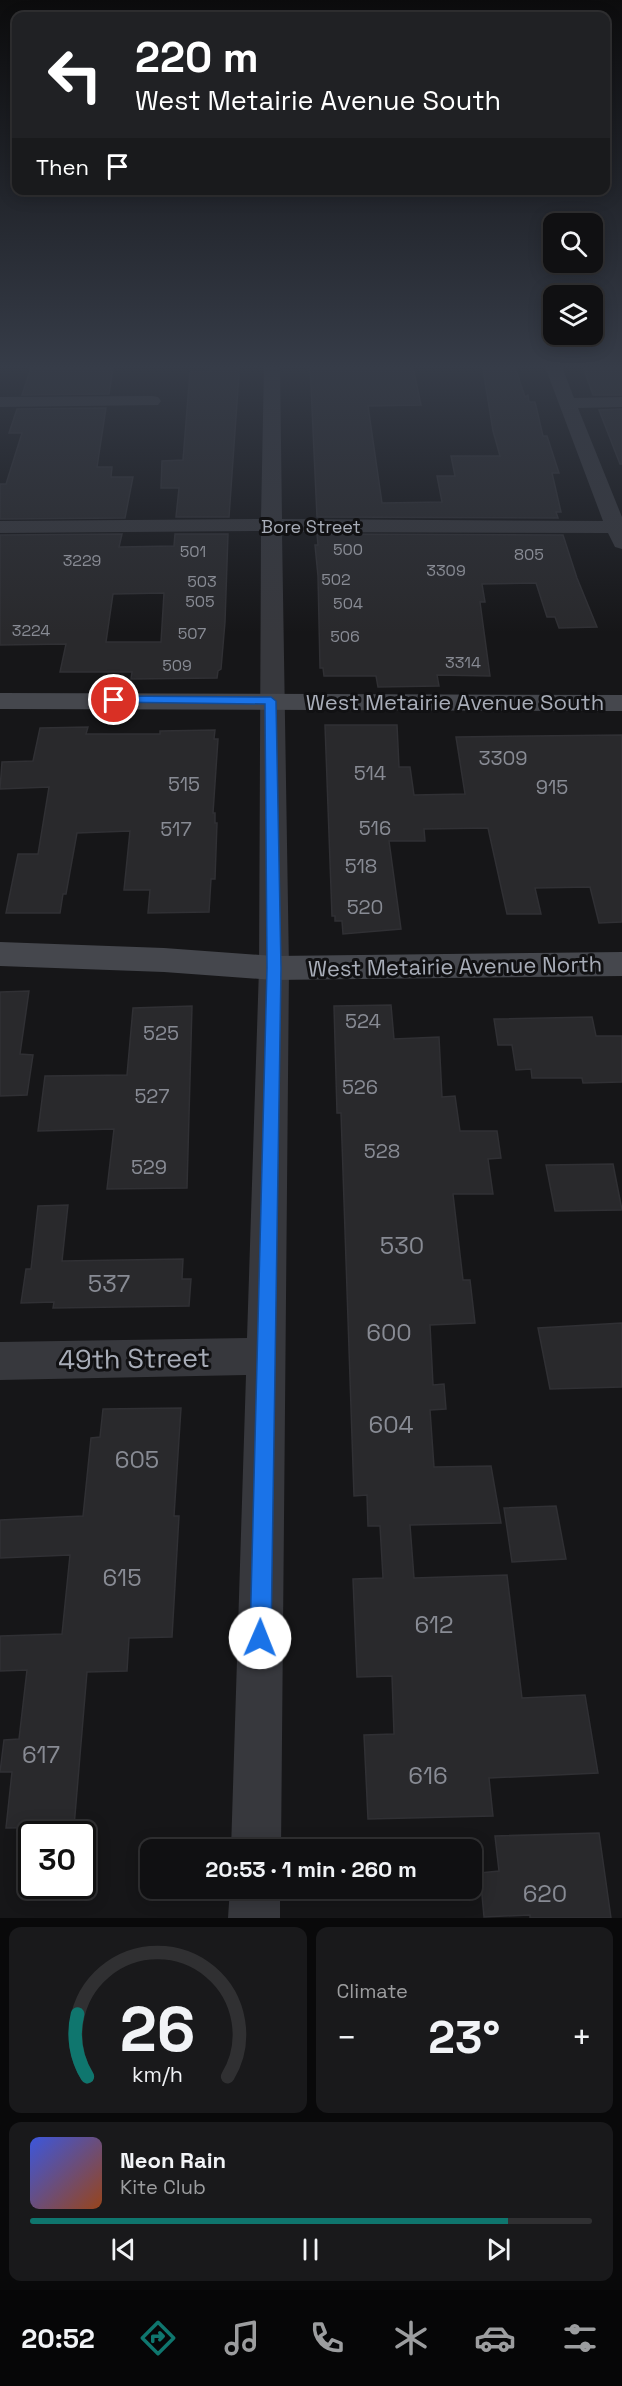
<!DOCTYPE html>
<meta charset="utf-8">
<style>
:root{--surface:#101012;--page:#19191b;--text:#f1f3f6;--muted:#9c9d9f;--line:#303032;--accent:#0f766e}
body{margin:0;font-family:"Space Grotesk",sans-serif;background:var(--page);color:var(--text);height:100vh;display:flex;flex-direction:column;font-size:22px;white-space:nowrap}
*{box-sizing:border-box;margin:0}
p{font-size:20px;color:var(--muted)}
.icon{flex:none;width:33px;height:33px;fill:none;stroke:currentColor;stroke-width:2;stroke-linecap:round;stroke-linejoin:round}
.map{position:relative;height:1918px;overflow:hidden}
.side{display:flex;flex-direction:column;gap:9px;padding:9px;background:#09090a;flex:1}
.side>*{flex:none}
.top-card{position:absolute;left:12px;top:12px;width:598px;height:183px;border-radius:12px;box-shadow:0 3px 15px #0003,0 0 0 2px var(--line);background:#202124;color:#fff;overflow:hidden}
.buttons{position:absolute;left:543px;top:213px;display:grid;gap:12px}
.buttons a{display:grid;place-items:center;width:60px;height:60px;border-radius:12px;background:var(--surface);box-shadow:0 3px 15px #0003,0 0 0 2px var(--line);font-size:30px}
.speed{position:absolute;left:18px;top:1821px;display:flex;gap:12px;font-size:30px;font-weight:700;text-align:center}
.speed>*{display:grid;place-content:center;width:78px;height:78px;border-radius:50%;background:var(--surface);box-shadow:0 3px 15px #0003,0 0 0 2px var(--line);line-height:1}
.speed .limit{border:3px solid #111;border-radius:9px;background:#fff;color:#111}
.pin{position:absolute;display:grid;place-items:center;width:51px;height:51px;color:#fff;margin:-26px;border:3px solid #fff;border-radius:50%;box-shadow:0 2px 6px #0007}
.me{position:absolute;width:66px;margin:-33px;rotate:1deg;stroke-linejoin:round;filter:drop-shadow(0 0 4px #0008)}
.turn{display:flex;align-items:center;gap:21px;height:126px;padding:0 24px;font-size:27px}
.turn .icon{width:78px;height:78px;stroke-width:2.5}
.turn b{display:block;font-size:42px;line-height:51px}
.then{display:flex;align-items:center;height:57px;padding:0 24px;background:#0003;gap:12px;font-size:22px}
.big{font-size:45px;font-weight:700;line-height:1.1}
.side .tile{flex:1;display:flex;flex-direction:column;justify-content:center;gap:9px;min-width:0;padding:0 21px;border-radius:12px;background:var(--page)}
.side .dial{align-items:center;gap:0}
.dial svg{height:156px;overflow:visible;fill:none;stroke:var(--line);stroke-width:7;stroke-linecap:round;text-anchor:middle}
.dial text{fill:var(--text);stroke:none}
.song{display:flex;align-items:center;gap:18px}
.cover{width:72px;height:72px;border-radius:9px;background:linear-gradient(135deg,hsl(230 70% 55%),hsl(20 70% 35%))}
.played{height:6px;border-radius:3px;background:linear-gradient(90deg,var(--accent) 85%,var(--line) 85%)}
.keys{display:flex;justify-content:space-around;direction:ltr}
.heat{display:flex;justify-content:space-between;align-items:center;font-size:33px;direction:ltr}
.side .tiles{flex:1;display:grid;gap:9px;grid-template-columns:1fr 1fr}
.tile:last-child{grid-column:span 2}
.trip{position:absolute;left:140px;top:1839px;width:342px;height:60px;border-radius:12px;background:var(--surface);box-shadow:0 3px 15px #0003,0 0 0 2px var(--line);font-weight:700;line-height:60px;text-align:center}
.menu{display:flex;height:96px;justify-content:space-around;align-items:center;background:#060607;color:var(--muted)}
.menu .icon{width:42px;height:42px}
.menu .selected{color:var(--accent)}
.menu b{font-size:27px;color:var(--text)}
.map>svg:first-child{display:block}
</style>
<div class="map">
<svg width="622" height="1918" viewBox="0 0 622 1918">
<rect width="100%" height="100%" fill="#161618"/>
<path fill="#29292c" stroke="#303034" stroke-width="1.5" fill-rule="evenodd" d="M 210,364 L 237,364 L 239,374 L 229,517 L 176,517 L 179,488 L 161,488 L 162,461 L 183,460 L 190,372 L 210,372 Z
M 310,364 L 359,364 L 359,368 L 413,367 L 421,405 L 368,406 L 382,503 L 442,502 L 437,476 L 455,476 L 451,456 L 500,456 L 493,431 L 483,369 L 486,369 L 485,364 L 514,364 L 525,397 L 528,395 L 529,402 L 535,402 L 543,436 L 547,436 L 559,473 L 552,473 L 561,512 L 556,512 L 558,518 L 317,517 Z
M 582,364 L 622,364 L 622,395 L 593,395 Z
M 31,368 L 113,368 L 109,394 L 22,395 Z
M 106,408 L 97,467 L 112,467 L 111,477 L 133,477 L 125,518 L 0,519 L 0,484 L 6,484 L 22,433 L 9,433 L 17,409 Z
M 622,409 L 622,464 L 620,464 L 599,410 Z
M 122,534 L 119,547 L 174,546 L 175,534 L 228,534 L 225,622 L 221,669 L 218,671 L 217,678 L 131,679 L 132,672 L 60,672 L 66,644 L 0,645 L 0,535 ZM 164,593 L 161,642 L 106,642 L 113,594 Z
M 317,534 L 563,535 L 577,578 L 597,627 L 559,628 L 555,617 L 547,617 L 536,583 L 482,584 L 485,602 L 480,602 L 490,676 L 437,675 L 439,686 L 378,687 L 376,676 L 324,676 L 323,668 L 320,668 L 318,576 L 315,545 L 318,545 Z
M 325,725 L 397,725 L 399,767 L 410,767 L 414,795 L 465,794 L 456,737 L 622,735 L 622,922 L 599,923 L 590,887 L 535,888 L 541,914 L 507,914 L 488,828 L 424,829 L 425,841 L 389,841 L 401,929 L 343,934 L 342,921 L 335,921 L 335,916 L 332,916 Z
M 88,727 L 86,734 L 160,734 L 160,731 L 215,730 L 214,739 L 218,739 L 213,813 L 215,813 L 215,823 L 217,823 L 215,879 L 211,879 L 209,912 L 148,913 L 150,890 L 124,890 L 130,831 L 77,833 L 66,894 L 63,894 L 60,913 L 6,913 L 18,854 L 38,854 L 49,787 L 0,789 L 2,762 L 33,761 L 40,728 Z
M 29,991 L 20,1054 L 33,1055 L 27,1095 L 0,1096 L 0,992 Z
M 391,1005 L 394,1039 L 439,1037 L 442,1097 L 455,1096 L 460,1131 L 497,1131 L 501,1158 L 488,1159 L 493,1194 L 453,1194 L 463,1280 L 470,1280 L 475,1323 L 430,1325 L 433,1385 L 444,1384 L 446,1409 L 430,1410 L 434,1467 L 491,1466 L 501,1523 L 410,1525 L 414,1578 L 507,1575 L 522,1698 L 585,1695 L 598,1773 L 489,1778 L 493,1816 L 368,1819 L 364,1735 L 394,1734 L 392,1676 L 357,1677 L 353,1579 L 383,1578 L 380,1526 L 368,1526 L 367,1495 L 354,1496 L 341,1113 L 337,1113 L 334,1006 Z
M 192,1006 L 187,1188 L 107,1189 L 114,1129 L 38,1131 L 45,1076 L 127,1075 L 133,1008 Z
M 592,1017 L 596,1036 L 622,1036 L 622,1082 L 583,1083 L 582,1078 L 532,1078 L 531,1069 L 516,1070 L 512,1045 L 498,1045 L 494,1019 Z
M 613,1164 L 622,1210 L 555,1211 L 546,1165 Z
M 68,1205 L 62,1261 L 183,1259 L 182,1279 L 191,1279 L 189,1306 L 53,1308 L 54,1302 L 21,1303 L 26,1269 L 31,1269 L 38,1206 Z
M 622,1323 L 622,1387 L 550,1389 L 538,1328 Z
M 181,1408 L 174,1516 L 179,1516 L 172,1637 L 129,1638 L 127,1671 L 87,1672 L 74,1827 L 6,1828 L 12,1772 L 0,1772 L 4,1740 L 19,1739 L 27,1670 L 0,1671 L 0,1636 L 62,1634 L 70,1555 L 0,1558 L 0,1520 L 83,1516 L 91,1438 L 100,1437 L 103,1409 Z
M 556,1506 L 566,1559 L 512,1562 L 504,1508 Z
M 599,1833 L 611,1918 L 530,1918 L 530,1915 L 484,1917 L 480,1873 L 499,1871 L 495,1836 Z"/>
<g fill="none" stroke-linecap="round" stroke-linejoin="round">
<path fill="#37383d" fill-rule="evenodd" d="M 264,364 L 280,364 L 282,519 L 603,521 L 544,364 L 561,364 L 574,398 L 622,397 L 622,407 L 578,408 L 622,517 L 622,549 L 615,547 L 608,533 L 282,532 L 289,968 L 281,1850 L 231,1850 L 246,1375 L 0,1380 L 0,1342 L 247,1338 L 259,968 L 261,531 L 0,533 L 0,521 L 261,519 Z
M 152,396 L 158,397 L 161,401 L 158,405 L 0,407 L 0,397 Z
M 230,1888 L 280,1888 L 280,1918 L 228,1918 Z"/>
<path fill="#45474d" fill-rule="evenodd" d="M 0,693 L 622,695 L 622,711 L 0,709 Z
M 0,942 L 164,948 L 274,956 L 622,952 L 622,976 L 274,980 L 164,972 L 0,966 Z"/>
</g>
<linearGradient id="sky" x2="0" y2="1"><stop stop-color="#0c0c0d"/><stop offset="0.58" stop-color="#363c48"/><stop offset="1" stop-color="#363c48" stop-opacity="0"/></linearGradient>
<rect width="622" height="633" fill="url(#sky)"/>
<path fill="#1a73e8" stroke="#114b97" stroke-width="1.5" d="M 114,696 L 271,697 L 276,701 L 281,968 L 271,1638 L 268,1645 L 260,1648 L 253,1645 L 250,1638 L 267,968 L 265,704 L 110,702 L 110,697 Z"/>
<g text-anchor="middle" stroke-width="6" stroke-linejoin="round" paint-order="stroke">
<g font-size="16" fill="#888b94">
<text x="348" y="555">500</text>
<text x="193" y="557">501</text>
<text x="529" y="560">805</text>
<text x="82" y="566">3229</text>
<text x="446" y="576">3309</text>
<text x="336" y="585">502</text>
<text x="202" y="587">503</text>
<text x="200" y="607">505</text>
<text x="348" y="609">504</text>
<text x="31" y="636">3224</text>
<text x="192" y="639">507</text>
<text x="345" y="642">506</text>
<text x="463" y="668">3314</text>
<text x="177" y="671">509</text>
</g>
<g font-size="18" fill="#a8adb8" stroke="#111113">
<text x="311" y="533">Bore Street</text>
</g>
<g font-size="20" fill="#888b94">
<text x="503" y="765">3309</text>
<text x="370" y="780">514</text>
<text x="184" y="791">515</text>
<text x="552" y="794">915</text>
<text x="375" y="835">516</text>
<text x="176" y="836">517</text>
<text x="361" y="873">518</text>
<text x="365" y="914">520</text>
<text x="363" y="1028">524</text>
<text x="161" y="1040">525</text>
<text x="360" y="1094">526</text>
<text x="152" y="1103">527</text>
<text x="382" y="1158">528</text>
<text x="149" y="1174">529</text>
</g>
<g font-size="22" fill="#a8adb8" stroke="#111113">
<text x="455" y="710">West Metairie Avenue South</text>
<text transform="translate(455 966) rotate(-1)" y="8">West Metairie Avenue North</text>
</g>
<g font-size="24" fill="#888b94">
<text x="402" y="1254">530</text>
<text x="109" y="1292">537</text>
<text x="389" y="1341">600</text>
<text x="391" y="1433">604</text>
<text x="137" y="1468">605</text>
<text x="122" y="1586">615</text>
<text x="434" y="1633">612</text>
<text x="41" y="1763">617</text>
<text x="428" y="1784">616</text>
<text x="545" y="1902">620</text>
</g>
<g font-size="27" fill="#a8adb8" stroke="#111113">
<text transform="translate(134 1359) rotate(-1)" y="9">49th Street</text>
</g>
</g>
</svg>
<div class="buttons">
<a><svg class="icon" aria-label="search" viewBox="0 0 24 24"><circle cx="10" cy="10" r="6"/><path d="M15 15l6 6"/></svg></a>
<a><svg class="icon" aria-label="layers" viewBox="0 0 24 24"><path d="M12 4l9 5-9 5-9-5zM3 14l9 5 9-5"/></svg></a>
</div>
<div class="speed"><div class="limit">30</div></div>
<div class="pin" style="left:114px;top:700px;background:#d93025"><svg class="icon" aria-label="arrive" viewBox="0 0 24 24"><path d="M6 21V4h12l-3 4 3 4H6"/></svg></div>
<svg class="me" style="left:260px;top:1638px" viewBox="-20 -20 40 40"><circle r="19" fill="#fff"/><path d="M0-13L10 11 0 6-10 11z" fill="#1a73e8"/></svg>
<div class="trip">20:53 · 1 min · 260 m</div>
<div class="top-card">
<div class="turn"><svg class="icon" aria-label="left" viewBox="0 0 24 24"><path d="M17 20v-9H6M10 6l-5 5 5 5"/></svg><div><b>220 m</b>West Metairie Avenue South</div></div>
<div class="then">Then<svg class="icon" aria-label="arrive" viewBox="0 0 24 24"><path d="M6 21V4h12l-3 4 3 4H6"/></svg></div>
</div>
</div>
<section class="side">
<div class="tiles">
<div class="tile dial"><svg viewBox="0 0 100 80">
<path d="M14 69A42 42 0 1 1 86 69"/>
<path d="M14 69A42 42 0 0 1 9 37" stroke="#0f766e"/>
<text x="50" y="56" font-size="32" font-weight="700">26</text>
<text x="50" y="72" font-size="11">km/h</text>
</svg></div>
<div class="tile"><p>Climate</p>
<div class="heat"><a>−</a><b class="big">23°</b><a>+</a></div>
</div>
<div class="tile">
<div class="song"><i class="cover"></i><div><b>Neon Rain</b><p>Kite Club</p></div></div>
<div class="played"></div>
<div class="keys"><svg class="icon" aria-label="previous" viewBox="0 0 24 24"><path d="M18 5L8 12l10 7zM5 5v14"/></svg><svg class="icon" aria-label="pause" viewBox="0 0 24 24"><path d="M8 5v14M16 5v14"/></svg><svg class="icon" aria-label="next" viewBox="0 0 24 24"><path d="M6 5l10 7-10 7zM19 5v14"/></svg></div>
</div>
</div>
</section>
<nav class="menu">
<b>20:52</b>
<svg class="icon selected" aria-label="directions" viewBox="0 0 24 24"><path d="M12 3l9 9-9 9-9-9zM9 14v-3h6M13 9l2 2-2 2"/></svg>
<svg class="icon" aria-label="music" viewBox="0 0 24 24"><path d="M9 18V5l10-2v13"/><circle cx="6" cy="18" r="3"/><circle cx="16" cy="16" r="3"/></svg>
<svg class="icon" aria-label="phone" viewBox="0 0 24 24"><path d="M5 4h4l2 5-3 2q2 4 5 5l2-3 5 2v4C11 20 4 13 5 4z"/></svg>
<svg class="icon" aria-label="climate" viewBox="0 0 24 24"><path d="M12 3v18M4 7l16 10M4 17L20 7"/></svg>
<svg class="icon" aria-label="car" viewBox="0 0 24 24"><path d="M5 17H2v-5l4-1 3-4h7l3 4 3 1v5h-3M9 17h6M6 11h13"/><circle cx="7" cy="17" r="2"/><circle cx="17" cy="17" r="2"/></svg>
<svg class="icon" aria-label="filters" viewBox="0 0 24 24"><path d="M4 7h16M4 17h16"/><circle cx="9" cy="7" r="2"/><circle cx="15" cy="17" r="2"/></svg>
</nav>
